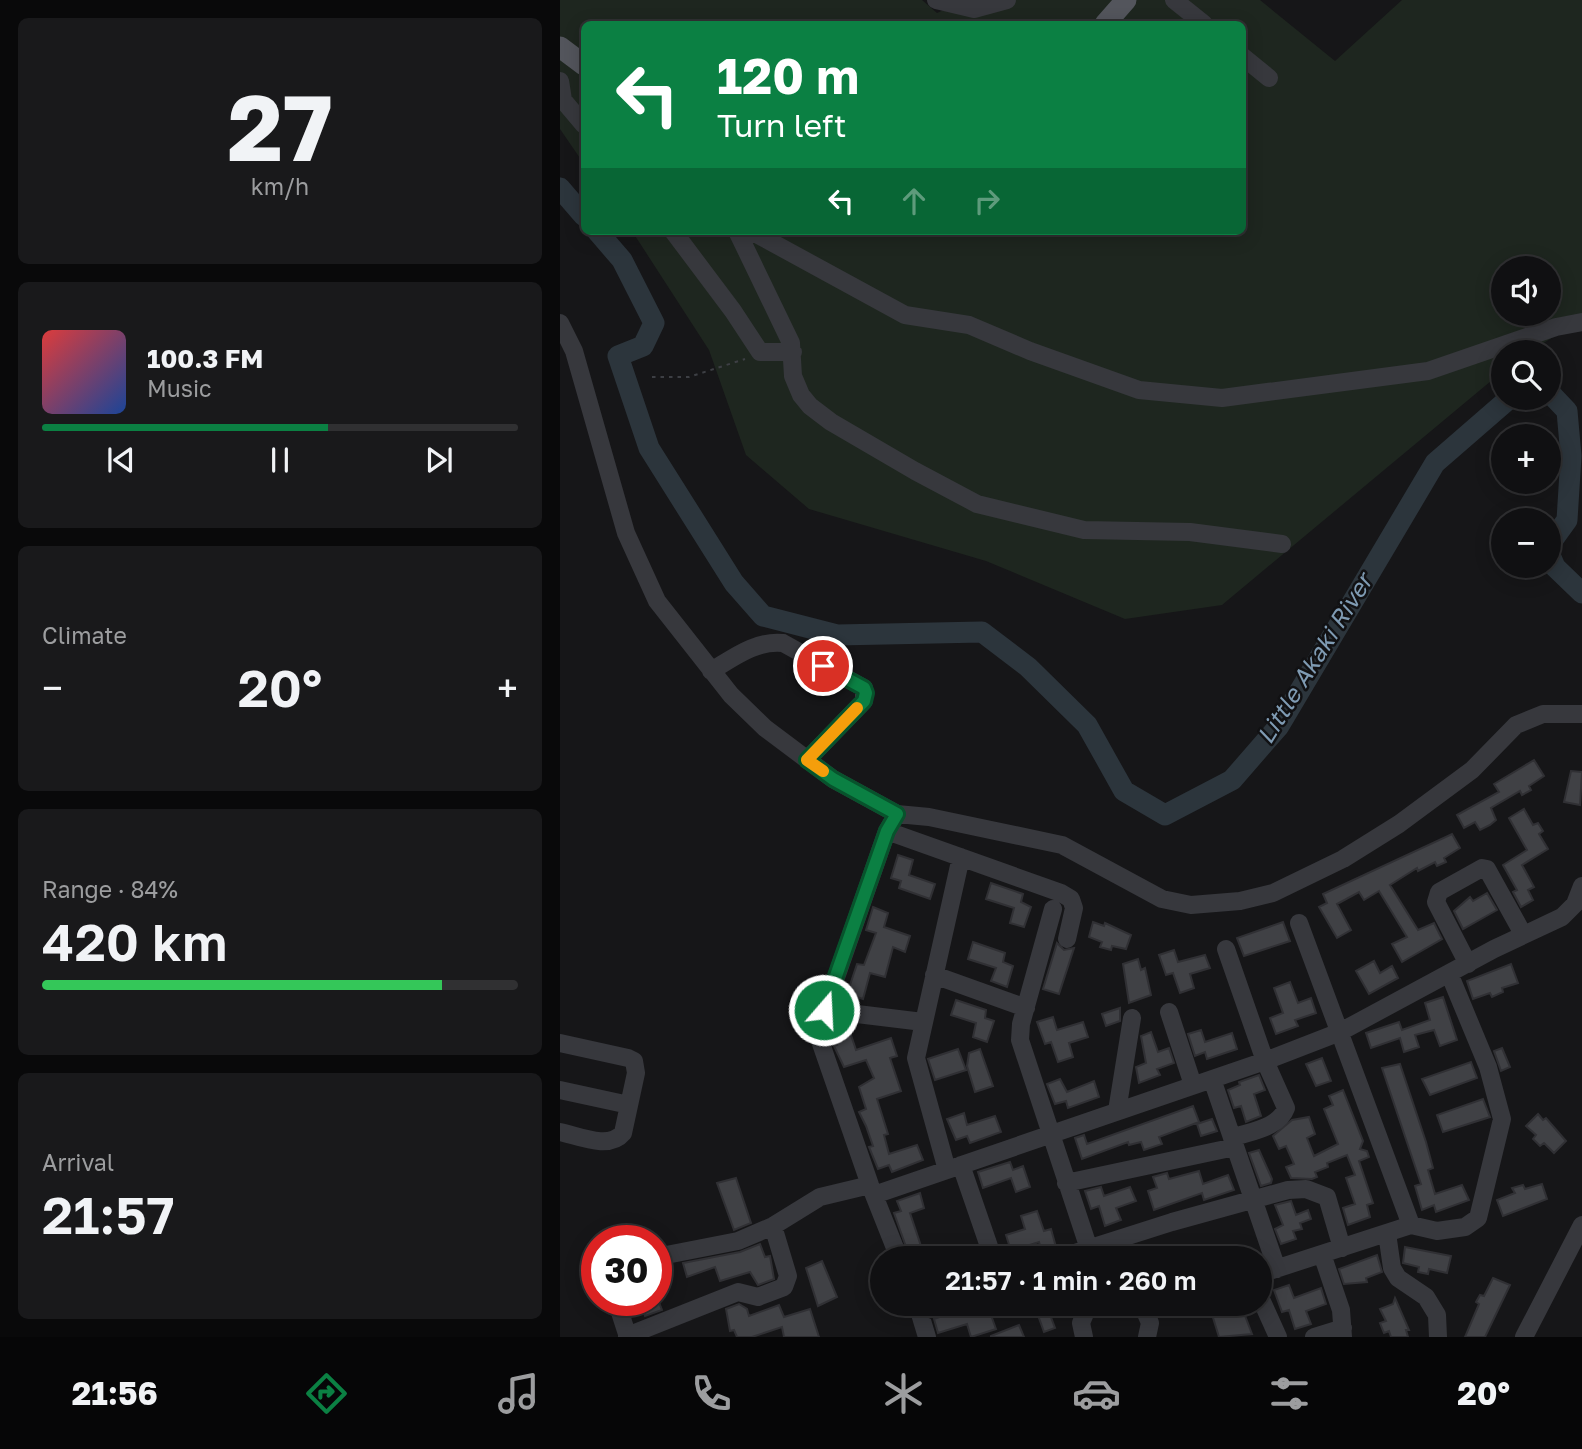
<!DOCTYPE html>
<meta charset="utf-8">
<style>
:root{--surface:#101012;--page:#19191b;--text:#f1f3f6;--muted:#9c9d9f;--line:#303032;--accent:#0b8043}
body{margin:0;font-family:"Golos Text",sans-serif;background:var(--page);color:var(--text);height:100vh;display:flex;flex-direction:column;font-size:26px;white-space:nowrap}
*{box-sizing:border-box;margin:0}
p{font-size:23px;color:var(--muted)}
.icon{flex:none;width:38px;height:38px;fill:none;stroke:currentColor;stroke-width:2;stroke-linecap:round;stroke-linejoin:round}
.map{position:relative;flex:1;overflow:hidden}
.drawer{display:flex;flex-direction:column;gap:18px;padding:18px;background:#09090a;width:560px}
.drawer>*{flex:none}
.top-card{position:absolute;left:21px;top:21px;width:665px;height:214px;border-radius:10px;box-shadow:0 4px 18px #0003,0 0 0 2px var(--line);background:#0b8043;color:#fff;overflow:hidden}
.buttons{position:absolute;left:931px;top:256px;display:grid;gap:14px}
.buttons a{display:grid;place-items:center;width:70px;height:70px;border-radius:50%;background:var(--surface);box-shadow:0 4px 18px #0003,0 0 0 2px var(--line);font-size:35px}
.speed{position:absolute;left:21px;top:1225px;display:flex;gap:14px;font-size:35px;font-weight:700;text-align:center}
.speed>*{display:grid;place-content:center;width:91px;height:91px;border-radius:50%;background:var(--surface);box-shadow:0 4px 18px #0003,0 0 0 2px var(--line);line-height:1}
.speed .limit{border:10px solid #d22;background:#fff;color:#111}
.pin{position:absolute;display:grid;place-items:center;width:60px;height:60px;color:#fff;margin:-30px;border:4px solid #fff;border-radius:50%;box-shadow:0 2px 7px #0007}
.me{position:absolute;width:77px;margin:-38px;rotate:19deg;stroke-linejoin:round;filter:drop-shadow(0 0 5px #0008)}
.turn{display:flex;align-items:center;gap:24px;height:147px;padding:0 21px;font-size:32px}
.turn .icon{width:91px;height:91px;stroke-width:2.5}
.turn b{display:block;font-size:49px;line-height:60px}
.lanes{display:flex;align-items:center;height:66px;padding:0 21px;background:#0003;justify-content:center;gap:35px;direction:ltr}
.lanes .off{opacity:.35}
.big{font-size:52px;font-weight:600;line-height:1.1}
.drawer .tile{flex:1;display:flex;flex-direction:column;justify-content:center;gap:10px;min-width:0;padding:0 24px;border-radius:10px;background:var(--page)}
.drawer .dial{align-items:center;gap:0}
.dial b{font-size:91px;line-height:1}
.song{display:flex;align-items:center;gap:21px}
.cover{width:84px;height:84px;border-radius:10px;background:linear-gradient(135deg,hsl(0 70% 55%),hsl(220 70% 35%))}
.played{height:7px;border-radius:4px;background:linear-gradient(90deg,var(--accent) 60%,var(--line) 60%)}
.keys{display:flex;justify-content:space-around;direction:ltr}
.heat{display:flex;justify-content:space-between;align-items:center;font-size:38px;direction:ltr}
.charge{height:10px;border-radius:5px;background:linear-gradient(90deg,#34c759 84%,var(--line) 0)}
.trip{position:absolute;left:310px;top:1246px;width:402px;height:70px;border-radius:35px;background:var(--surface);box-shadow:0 4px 18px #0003,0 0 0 2px var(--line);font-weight:600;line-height:70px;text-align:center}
.menu{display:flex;height:112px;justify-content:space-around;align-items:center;background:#060607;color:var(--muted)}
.menu .icon{width:49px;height:49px}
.menu .on{color:var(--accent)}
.menu b{font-size:32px;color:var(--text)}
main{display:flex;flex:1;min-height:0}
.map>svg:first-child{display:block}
</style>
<main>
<section class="drawer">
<div class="tile dial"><b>27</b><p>km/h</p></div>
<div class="tile">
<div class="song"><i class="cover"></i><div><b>100.3 FM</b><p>Music</p></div></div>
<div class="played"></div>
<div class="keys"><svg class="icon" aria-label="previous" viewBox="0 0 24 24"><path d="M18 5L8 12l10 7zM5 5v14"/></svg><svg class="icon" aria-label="pause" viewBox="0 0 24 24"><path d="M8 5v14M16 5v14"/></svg><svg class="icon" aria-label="next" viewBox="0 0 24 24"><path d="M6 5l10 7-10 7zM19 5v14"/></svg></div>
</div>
<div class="tile"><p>Climate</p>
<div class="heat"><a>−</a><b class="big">20°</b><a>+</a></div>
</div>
<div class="tile"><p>Range · 84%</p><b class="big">420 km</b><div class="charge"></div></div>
<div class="tile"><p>Arrival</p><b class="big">21:57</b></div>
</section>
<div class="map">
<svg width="1022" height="1337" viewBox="0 0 1022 1337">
<rect width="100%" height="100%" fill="#161618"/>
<path fill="#1e261f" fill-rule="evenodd" d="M 0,0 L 362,0 L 377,13 L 405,0 L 700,0 L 775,61 L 842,0 L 1022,0 L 1022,318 L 970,352 L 943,352 L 943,371 L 662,605 L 565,619 L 426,561 L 249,509 L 186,455 L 149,350 L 72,231 L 682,231 L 682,24 L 24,24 L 24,164 L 0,129 ZM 943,268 L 989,268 L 989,313 L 943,313 Z"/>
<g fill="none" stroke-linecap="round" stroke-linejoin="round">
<path stroke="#2c353c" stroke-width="21" d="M 0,188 L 24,216
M 37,231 L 62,260 L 94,323 L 83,346 L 58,356 L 89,448 L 174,583 L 203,616 L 277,635 L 422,632 L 468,667 L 527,725 L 564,791 L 605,815 L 672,780 L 719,726 L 875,463 L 951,397
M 989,392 L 1007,411 L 1011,456 L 1007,520 L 989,545
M 989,553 L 995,567 L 1022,593"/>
</g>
<path fill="#404145" stroke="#303034" stroke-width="2" d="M 974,760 L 984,776 L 969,786 L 971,790 L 962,795 L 960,791 L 931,808 L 936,820 L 930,825 L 920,830 L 915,822 L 904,828 L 897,815 L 939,792 L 934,784 Z
M 1011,771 L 1022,772 L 1020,805 L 1004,802 Z
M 964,809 L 973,825 L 978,823 L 983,831 L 979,834 L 988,849 L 962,865 L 974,887 L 968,890 L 973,900 L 961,907 L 953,892 L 957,890 L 943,865 L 967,850 L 949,818 Z
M 892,834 L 900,848 L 884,858 L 886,862 L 877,866 L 875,862 L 858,871 L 857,868 L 830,885 L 858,930 L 874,923 L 882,939 L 842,962 L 832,944 L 847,937 L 819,891 L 804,900 L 799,892 L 777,904 L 791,930 L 777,938 L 759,907 L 767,903 L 763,894 Z
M 338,855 L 353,860 L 349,875 L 375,884 L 370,899 L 339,888 L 341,881 L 331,878 Z
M 431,883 L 463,894 L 461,902 L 471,907 L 464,927 L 450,923 L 454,908 L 426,899 Z
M 927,893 L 937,910 L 903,929 L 894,911 L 910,897 L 913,901 Z
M 313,907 L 328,913 L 324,927 L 350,936 L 345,952 L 333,947 L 325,977 L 310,973 L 303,999 L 287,994 L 297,964 L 304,965 L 316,933 L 306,930 Z
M 533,922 L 544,926 L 545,923 L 571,935 L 566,949 L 552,946 L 551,950 L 540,947 L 542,942 L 529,937 Z
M 723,922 L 730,941 L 684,956 L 677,938 Z
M 413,942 L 445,953 L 443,962 L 453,966 L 447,987 L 431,981 L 436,968 L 408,959 Z
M 497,943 L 504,950 L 514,948 L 499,994 L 483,989 Z
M 614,950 L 618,962 L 645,955 L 650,968 L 630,974 L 634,988 L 620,993 L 613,973 L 606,975 L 599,955 Z
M 578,959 L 581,970 L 585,968 L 591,995 L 569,1003 L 563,964 Z
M 814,961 L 820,973 L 832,966 L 838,978 L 809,994 L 796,971 Z
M 951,964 L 958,983 L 942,988 L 943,992 L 932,997 L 930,993 L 913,999 L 907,981 Z
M 730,982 L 738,1003 L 751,998 L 756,1013 L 735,1020 L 738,1026 L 716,1034 L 710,1018 L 723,1013 L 714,988 Z
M 883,997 L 897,1040 L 880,1046 L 874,1030 L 855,1035 L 859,1047 L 844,1052 L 840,1038 L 811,1048 L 806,1033 L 839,1022 L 842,1030 L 870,1020 L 865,1003 Z
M 396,1000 L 426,1010 L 425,1018 L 434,1021 L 427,1042 L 413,1037 L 416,1023 L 391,1015 Z
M 560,1008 L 560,1021 L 546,1026 L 542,1014 Z
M 493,1017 L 497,1030 L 523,1022 L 528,1037 L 509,1043 L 513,1057 L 498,1062 L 491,1042 L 485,1044 L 477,1022 Z
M 288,1026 L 296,1050 L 331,1038 L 337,1056 L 330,1058 L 341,1091 L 317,1099 L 328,1134 L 324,1135 L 329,1154 L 357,1145 L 363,1160 L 332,1172 L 329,1165 L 318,1169 L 309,1147 L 313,1146 L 306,1126 L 299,1112 L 306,1109 L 299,1087 L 314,1078 L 306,1060 L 284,1067 L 274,1046 L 277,1045 L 272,1032 Z
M 641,1030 L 645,1042 L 672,1033 L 677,1049 L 647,1059 L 645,1052 L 635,1056 L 628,1034 Z
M 591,1032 L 598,1052 L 609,1048 L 614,1063 L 597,1069 L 600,1075 L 579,1083 L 576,1067 L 586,1063 L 581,1036 Z
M 942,1048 L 950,1067 L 941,1071 L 934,1051 Z
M 398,1049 L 406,1070 L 375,1080 L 368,1059 Z
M 420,1049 L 433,1086 L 415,1092 L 407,1066 L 409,1053 Z
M 762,1058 L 771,1081 L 756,1086 L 746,1064 Z
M 911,1062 L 917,1078 L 870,1095 L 862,1079 Z
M 840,1064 L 866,1142 L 873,1168 L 868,1170 L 875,1194 L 902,1185 L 909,1200 L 876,1212 L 874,1205 L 862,1210 L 855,1186 L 861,1184 L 822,1068 Z
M 699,1075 L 705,1090 L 694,1094 L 701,1116 L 686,1122 L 681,1106 L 674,1108 L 668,1090 L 680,1085 L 679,1082 Z
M 500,1079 L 507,1092 L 534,1081 L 539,1097 L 508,1108 L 506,1101 L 495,1104 L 487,1084 Z
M 783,1090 L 803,1141 L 800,1149 L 807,1151 L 809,1157 L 799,1161 L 813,1203 L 807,1205 L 810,1217 L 788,1225 L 783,1208 L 795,1204 L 786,1178 L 795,1175 L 787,1155 L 767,1163 L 768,1167 L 755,1172 L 757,1177 L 752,1179 L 731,1178 L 726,1167 L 734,1164 L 726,1146 L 719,1149 L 713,1136 L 732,1120 L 749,1117 L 755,1134 L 747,1138 L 754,1156 L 778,1144 L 764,1109 L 773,1105 L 769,1096 Z
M 923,1099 L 930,1117 L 883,1132 L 877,1115 Z
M 633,1106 L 639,1122 L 599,1137 L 602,1144 L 584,1150 L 581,1142 L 569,1145 L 568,1142 L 522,1159 L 515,1138 L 524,1135 L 527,1144 Z
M 404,1113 L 407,1125 L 435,1116 L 441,1132 L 410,1143 L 407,1136 L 396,1140 L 387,1119 Z
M 978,1114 L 983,1120 L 986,1118 L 1006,1141 L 994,1153 L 984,1143 L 980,1146 L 973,1139 L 976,1135 L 966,1126 Z
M 652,1119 L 657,1131 L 641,1136 L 637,1124 Z
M 699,1150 L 712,1179 L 711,1183 L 701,1186 L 689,1153 Z
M 450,1162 L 453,1170 L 463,1166 L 470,1187 L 456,1192 L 451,1178 L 423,1188 L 418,1172 Z
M 639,1171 L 643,1184 L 668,1175 L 674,1190 L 644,1200 L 642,1193 L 594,1210 L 588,1191 L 597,1188 L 593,1177 L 607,1173 L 609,1179 Z
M 176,1178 L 191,1223 L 174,1230 L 157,1183 Z
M 982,1184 L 987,1199 L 943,1216 L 937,1200 L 955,1193 L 952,1188 L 963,1185 L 965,1189 Z
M 541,1187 L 544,1196 L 570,1187 L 576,1201 L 556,1208 L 561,1220 L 545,1226 L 539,1206 L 531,1209 L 525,1191 Z
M 360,1193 L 364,1208 L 350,1213 L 365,1258 L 350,1258 L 334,1213 L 341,1211 L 337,1201 Z
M 731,1201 L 736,1215 L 748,1210 L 751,1219 L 740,1223 L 742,1229 L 733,1231 L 736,1239 L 721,1244 L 715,1229 L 723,1225 L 715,1205 Z
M 477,1211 L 484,1231 L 491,1229 L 496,1247 L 483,1255 L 479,1242 L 451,1251 L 446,1235 L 465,1229 L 461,1216 Z
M 200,1244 L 205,1257 L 210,1256 L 214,1279 L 198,1285 L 190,1272 L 160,1281 L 155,1267 L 127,1277 L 123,1263 L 180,1252 Z
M 845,1247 L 891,1256 L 887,1273 L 869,1269 L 868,1274 L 858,1272 L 859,1267 L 843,1263 Z
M 568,1248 L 571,1258 L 543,1258 L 543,1256 Z
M 817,1255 L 822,1272 L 806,1278 L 807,1282 L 784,1284 L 779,1269 Z
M 262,1261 L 277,1297 L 258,1306 L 246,1268 Z
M 933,1278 L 950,1285 L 925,1337 L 905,1337 L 919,1304 L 916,1302 L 920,1295 L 924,1296 Z
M 729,1285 L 734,1298 L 761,1288 L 766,1304 L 746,1311 L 751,1324 L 735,1329 L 729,1310 L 722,1312 L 714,1290 Z
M 835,1298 L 849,1330 L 846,1330 L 848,1337 L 831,1337 L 829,1331 L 824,1333 L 820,1323 L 826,1321 L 820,1309 L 833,1304 Z
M 80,1300 L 98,1300 L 102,1310 L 85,1316 Z
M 179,1304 L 187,1309 L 189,1316 L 219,1305 L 224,1317 L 250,1309 L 259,1337 L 224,1337 L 222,1327 L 192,1337 L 177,1337 L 174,1330 L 170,1331 L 166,1309 Z
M 400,1304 L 427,1304 L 436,1329 L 411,1337 L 407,1324 L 378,1333 L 374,1319 L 402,1309 Z
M 474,1304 L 486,1304 L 495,1328 L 484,1332 Z
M 664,1304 L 673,1304 L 677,1315 L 684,1313 L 692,1334 L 659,1337 L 650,1308 Z
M 459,1325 L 464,1337 L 431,1337 L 431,1336 Z"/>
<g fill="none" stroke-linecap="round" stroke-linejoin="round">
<path stroke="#3d3f44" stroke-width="2" stroke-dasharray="3.5 5" stroke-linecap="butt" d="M 92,377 L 129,377 L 185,359"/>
<path stroke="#37383d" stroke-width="18" d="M 376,0 L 414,9 L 447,0
M 614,0 L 644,24
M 682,56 L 709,78
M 0,81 L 3,100 L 24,125
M 113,231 L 173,311 L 200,352 L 233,352
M 177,231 L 231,343 L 233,376 L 241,395 L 250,406 L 271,422 L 355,471 L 417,504 L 524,530 L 630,532 L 722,544
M 191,231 L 345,315 L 409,325 L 470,351 L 579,390 L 662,398 L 868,371 L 996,327 L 1022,322
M 0,323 L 14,351 L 66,533 L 97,601 L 171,695 L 205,728 L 273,779 L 337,814 L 369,817 L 502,845 L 602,899 L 631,905 L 680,901 L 713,893 L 783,859 L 839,824 L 912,770 L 956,725 L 983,714 L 1022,714
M 151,671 C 173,658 196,640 223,643 L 304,688 L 304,701 L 247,760
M 337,814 L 327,831 L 257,1032 L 310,1185 L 339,1258
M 327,831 L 501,893 L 511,899 L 514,908 L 507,939
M 493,909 L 461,1024 L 460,1040 L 532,1258
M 739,923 L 851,1225
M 666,949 L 705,1061 L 726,1108 C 719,1128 691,1131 672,1138
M 908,964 L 876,902 L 879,892 L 922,868 L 927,869 L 963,934
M 374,975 L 466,1008
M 264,1010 L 363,1022
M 609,1012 L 633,1085
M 0,1043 L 68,1058 L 74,1061 L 76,1073 L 63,1133 C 49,1150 19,1136 0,1132
M 652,1079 L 717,1269
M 0,1090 L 69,1105
M 557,1111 L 572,1018
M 401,1165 L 433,1258
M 387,1170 L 356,1058 L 401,857
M 506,1183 L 675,1147
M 314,1195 L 705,1061 L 780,1032 L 934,949 L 1002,917 L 1015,904 L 1022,886
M 827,1233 L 832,1268 L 838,1278 L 866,1297 L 877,1315 L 878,1337
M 762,1254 L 781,1310 L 783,1337
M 96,1257 L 178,1241 L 213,1226 L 260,1197 L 310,1185
M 499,1258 L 612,1222 L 728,1190 L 746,1189 L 767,1197 L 782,1248
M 700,1274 L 851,1225 L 877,1231 L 905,1227 L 918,1218 L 942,1119 L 928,1067 L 889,973
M 700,1297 L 718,1337
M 56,1300 L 68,1337
M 357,1304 L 367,1337
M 582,1304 L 590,1323 L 587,1337
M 587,1311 L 609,1304
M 360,1313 L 380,1304
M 67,1336 L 178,1292 L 198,1297 L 224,1287 L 228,1276 L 213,1226
M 524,1337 L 521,1323 L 529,1304
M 754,1337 L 783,1328
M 964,1337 L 1022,1225"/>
<path stroke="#53555c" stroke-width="21" d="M 545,24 L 566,0
M 0,47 L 24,65"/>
</g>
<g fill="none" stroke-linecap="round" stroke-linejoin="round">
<defs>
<path id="route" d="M 263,666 L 304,688 L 306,693 L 304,701 L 247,760 L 273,779 L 337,814 L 327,831 L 264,1010"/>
</defs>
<use href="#route" stroke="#07532c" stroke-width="18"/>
<use href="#route" stroke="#0b8043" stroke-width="12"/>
<path stroke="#f59e0b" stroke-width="12" d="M 263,771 L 247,760 L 297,708"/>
</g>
<g text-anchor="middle" stroke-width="5" stroke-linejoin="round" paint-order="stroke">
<g font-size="24" font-style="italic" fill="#7f9bb3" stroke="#111113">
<text transform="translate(755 659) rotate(-58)" y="8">Little Akaki River</text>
</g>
</g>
</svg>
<div class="buttons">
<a><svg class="icon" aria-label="sound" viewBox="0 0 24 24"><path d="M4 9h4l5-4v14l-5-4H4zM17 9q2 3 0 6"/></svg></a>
<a><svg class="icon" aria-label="search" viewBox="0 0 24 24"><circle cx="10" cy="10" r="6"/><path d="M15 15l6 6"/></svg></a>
<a>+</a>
<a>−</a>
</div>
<div class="speed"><div class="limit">30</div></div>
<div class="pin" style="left:263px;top:666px;background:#d93025"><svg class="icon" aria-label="arrive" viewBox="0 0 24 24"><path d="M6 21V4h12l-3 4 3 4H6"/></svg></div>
<svg class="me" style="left:264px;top:1010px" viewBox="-20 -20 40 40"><circle r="17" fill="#0b8043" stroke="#fff" stroke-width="3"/><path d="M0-11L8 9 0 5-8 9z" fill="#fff"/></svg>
<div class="trip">21:57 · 1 min · 260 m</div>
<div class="top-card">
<div class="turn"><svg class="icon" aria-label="left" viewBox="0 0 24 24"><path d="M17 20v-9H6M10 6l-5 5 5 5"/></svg><div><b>120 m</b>Turn left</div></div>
<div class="lanes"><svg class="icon" aria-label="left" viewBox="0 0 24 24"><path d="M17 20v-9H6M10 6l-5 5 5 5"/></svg><svg class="icon off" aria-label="ahead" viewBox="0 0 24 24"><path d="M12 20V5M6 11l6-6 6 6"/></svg><svg class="icon off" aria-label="right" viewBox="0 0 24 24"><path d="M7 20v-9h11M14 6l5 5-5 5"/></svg></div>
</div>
</div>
</main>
<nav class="menu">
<b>21:56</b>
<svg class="icon on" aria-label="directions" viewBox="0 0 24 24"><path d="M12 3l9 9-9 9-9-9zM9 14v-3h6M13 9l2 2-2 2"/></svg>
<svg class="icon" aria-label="music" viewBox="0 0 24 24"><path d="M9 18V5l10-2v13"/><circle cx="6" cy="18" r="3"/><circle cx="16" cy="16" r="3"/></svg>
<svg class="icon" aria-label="phone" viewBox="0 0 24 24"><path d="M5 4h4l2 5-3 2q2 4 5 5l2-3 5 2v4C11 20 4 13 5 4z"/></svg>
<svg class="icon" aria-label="climate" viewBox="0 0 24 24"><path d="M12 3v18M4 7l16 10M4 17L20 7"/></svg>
<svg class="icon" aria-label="car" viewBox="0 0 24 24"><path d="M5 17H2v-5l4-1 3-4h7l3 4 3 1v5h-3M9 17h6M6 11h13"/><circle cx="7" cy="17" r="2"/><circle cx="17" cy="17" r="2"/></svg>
<svg class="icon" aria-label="filters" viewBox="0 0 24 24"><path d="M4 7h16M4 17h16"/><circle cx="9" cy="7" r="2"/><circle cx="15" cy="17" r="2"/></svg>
<b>20°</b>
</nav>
